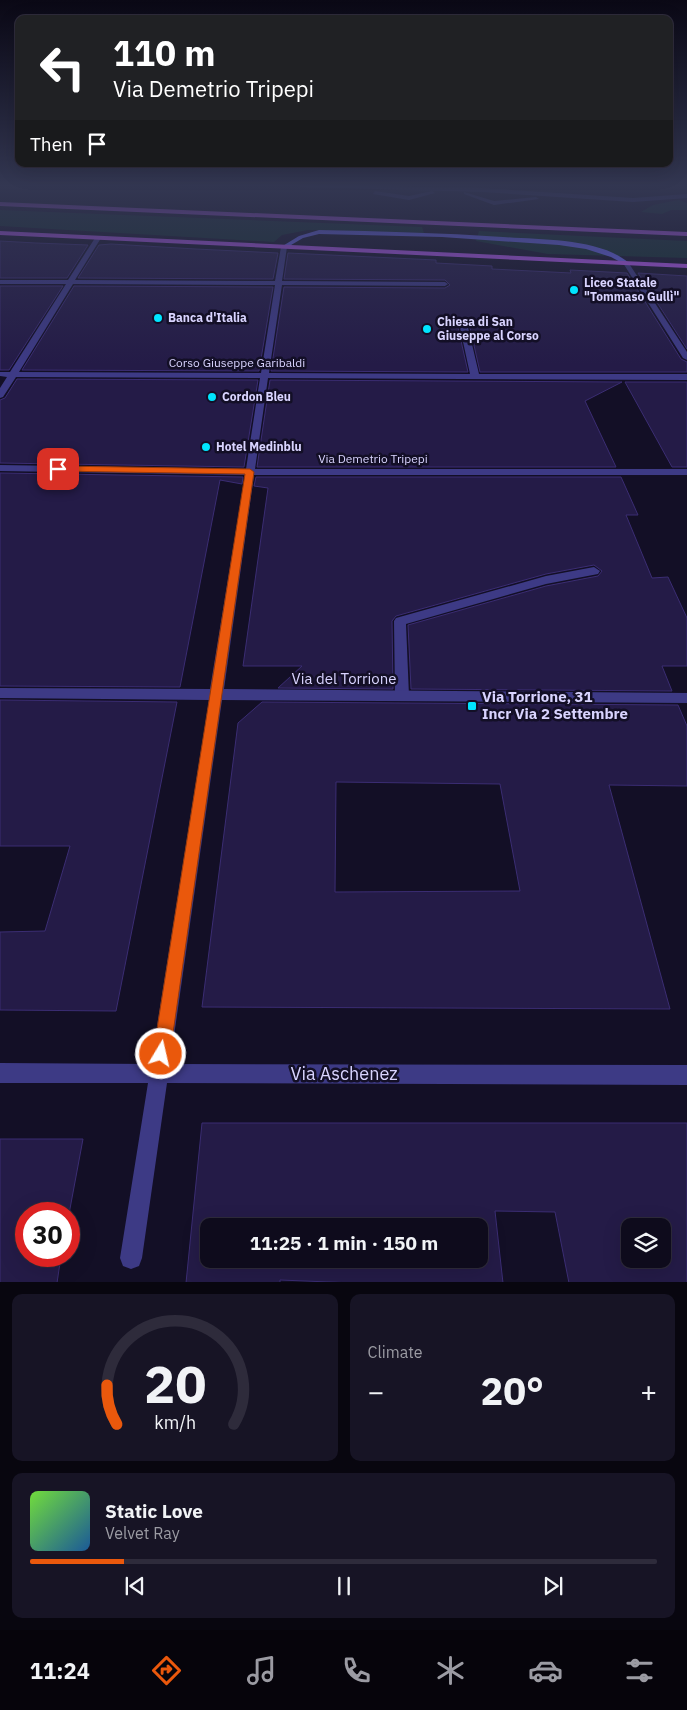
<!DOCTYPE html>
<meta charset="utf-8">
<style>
:root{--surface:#0e0b1c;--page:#171425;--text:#f1f3f6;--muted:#9b9ba3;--line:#2e2b3b;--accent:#ea580c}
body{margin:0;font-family:"IBM Plex Sans",sans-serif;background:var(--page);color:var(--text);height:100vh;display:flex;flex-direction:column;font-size:19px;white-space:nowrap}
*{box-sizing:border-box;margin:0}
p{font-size:16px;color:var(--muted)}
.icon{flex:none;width:28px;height:28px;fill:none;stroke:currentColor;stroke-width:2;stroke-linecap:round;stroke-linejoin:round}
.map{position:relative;height:1282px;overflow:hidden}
.details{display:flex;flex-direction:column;gap:12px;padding:12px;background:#08060f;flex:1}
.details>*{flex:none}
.top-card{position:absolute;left:15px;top:15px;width:658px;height:152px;border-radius:10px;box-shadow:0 5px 20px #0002,0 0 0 1px var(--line);background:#202124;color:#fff;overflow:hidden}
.buttons{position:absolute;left:621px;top:1218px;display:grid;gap:10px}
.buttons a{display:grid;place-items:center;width:50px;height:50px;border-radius:10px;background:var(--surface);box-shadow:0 5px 20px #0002,0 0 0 1px var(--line);font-size:25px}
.speed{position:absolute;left:15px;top:1202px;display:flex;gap:10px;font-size:25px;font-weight:700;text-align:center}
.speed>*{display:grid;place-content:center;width:65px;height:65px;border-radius:50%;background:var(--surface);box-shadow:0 5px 20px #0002,0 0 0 1px var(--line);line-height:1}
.speed .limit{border:8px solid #d22;background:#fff;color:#111}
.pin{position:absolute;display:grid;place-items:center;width:42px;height:42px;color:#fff;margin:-21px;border-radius:10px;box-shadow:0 2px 8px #0006}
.me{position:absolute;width:55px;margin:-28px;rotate:9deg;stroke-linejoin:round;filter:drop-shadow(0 0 4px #0008)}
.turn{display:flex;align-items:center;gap:18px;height:105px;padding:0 15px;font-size:22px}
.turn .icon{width:65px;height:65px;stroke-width:2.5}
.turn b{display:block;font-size:35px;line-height:42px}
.then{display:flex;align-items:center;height:48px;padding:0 15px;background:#0003;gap:10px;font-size:19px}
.big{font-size:38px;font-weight:700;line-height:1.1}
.details .widget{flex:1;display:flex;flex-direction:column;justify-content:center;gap:8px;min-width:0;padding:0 18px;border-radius:10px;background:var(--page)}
.details .dial{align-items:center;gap:0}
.dial svg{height:130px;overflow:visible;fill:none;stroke:var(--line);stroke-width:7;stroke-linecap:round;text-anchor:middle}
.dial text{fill:var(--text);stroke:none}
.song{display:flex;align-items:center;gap:15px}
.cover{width:60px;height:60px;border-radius:8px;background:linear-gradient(135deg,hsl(100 70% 55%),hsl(210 70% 35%))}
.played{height:5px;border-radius:2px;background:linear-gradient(90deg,var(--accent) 15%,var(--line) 15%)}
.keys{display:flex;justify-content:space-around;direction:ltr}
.heat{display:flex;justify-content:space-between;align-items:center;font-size:28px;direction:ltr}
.details .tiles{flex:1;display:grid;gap:12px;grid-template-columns:1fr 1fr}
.widget:last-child{grid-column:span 2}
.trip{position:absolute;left:200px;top:1218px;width:288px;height:50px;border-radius:10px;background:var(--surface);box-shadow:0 5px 20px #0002,0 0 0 1px var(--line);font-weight:700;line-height:50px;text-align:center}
.dock{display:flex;height:80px;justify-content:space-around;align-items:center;background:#06040b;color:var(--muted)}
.dock .icon{width:35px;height:35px}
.dock .current{color:var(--accent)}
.dock b{font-size:22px;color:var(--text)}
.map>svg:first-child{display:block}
</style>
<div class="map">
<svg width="687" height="1283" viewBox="0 0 687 1283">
<rect width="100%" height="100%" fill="#130f26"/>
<path fill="#12302f" d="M 679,200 L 687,203 L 687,210 L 671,210 L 662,214 L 641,212 L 653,205 Z
M 0,210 L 422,227 L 424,233 L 308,230 L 282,235 L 274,242 L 0,226 Z
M 479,231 L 687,241 L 687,258 L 548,254 L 476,241 Z"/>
<path fill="#241b47" stroke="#3b2d73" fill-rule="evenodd" d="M 0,241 L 36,243 L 88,245 L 67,278 L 0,278 Z
M 111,244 L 196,249 L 278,253 L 273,279 L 78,278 L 99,245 Z
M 288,253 L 436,260 L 436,263 L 492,266 L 492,269 L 571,273 L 570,270 L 627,273 L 681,359 L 687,362 L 687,372 L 480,372 L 469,323 L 464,319 L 457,323 L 468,372 L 271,371 L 284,287 L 445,288 L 450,285 L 445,280 L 284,279 Z
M 638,273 L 687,276 L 687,349 Z
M 0,286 L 63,286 L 9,370 L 0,370 Z
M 74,286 L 273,287 L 259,371 L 22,370 Z
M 17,379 L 258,380 L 244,467 L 0,463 L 0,400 L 5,398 Z
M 270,380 L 622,382 L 585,401 L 616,467 L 257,467 Z
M 625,382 L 687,382 L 687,467 L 672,467 Z
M 0,473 L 243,477 L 242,484 L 220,480 L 180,687 L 0,686 Z
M 256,477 L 621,477 L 638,515 L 626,515 L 652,578 L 668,577 L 687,618 L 687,666 L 662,666 L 672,691 L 411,689 L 408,625 L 546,586 L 598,576 L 602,571 L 594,565 L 546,574 L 396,616 L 392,621 L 393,689 L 278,688 L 302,666 L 243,666 L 268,488 L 254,486 Z
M 0,700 L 177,702 L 116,1011 L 0,1010 L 0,932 L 45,931 L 70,846 L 0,846 Z
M 262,702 L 678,705 L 687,726 L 687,786 L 609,785 L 670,1009 L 202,1007 L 238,723 ZM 336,782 L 500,784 L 520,891 L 335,892 Z
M 202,1123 L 687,1123 L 687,1283 L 569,1283 L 555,1212 L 495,1211 L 503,1283 L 354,1283 L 280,1280 L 280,1283 L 186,1283 ZM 209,1226 L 479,1226 L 479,1259 L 209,1259 ZM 630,1226 L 662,1226 L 662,1259 L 630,1259 Z
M 0,1139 L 83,1139 L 69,1214 L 26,1214 L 26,1256 L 61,1256 L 57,1283 L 0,1283 Z"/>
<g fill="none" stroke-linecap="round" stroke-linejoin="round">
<path fill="#3d3a85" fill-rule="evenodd" d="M 594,567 L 600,571 L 598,574 L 546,584 L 406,624 L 409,696 L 407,700 L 402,701 L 397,700 L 395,696 L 394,621 L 396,618 L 546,576 Z"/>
<path fill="#3d3a85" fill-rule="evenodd" d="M 298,185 L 483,188 L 633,198 L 687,194 L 687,198 L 633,202 L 483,192 L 301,187 Z
M 375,191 L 409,196 L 432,191 L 435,193 L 409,200 L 373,194 Z
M 464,192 L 494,201 L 536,197 L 539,199 L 494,205 L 464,194 Z
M 98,236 L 101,238 L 75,280 L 275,281 L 281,247 L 284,245 L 287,247 L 282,281 L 445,282 L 448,284 L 445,286 L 282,285 L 269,373 L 470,374 L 459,323 L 463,321 L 467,323 L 479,374 L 687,374 L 687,380 L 268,378 L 255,469 L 687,469 L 687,475 L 254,475 L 224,689 L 687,693 L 687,703 L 222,700 L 170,1064 L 687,1065 L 687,1085 L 167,1083 L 142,1258 L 139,1266 L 131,1269 L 123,1266 L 120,1258 L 148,1083 L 0,1083 L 0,1063 L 151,1064 L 209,700 L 0,698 L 0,688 L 210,689 L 245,475 L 0,471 L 0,465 L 246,469 L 260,378 L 16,377 L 3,397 L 0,398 L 0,388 L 7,377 L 0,376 L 0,372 L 10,372 L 66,284 L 0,284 L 0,280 L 68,280 L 95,238 ZM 73,284 L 275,285 L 261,373 L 19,372 Z
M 624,262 L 628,262 L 687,352 L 687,360 L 683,358 L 623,263 Z"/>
<path fill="#6f6bff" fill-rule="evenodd" d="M 319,230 C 380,231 442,233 503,237 C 540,240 600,238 629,263 L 624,264 L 611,257 L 586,249 L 559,245 L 442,237 L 319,234 L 303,238 L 286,248 L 281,247 L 299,236 Z"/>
<path fill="#c25bff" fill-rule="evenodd" d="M 0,202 L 687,232 L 687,236 L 0,206 Z
M 0,231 L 687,264 L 687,268 L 0,235 Z"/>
</g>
<linearGradient id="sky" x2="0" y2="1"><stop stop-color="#0a0815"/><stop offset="0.51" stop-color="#333752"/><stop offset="1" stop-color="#333752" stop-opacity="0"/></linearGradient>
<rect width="687" height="364" fill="url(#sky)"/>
<path fill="#ea580c" stroke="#983908" d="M 58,466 L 250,469 L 254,472 L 170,1054 L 167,1061 L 161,1063 L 155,1061 L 153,1054 L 245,474 L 54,471 L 53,469 Z"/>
<g fill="#00e5ff" stroke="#130f26" stroke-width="2">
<circle cx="574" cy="290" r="5"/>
<circle cx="158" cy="318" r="5"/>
<circle cx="427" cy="329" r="5"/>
<circle cx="212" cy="397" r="5"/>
<circle cx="206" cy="447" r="5"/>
<rect x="467" y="701" width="10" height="10" rx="2.5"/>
</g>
<g text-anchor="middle" stroke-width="5" stroke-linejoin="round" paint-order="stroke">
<g font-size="12" font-weight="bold" fill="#d9d4ff" stroke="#130f26" text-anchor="start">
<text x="584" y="287">Liceo Statale<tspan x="584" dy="14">"Tommaso Gullì"</tspan></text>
<text x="168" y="322">Banca d'Italia</text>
<text x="437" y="326">Chiesa di San<tspan x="437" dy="14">Giuseppe al Corso</tspan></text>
<text x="222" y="401">Cordon Bleu</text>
<text x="216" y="451">Hotel Medinblu</text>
</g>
<g font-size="12" fill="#d9d4ff" stroke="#130f26">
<text x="237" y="367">Corso Giuseppe Garibaldi</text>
<text x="373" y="463">Via Demetrio Tripepi</text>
</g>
<g font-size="15" fill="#d9d4ff" stroke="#130f26">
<text x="344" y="684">Via del Torrione</text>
</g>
<g font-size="15" font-weight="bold" fill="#d9d4ff" stroke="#130f26" text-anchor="start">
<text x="482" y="702">Via Torrione, 31<tspan x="482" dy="17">Incr Via 2 Settembre</tspan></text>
</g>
<g font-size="18" fill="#d9d4ff" stroke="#130f26">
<text x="344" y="1080">Via Aschenez</text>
</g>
</g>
</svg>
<div class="buttons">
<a><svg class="icon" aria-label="layers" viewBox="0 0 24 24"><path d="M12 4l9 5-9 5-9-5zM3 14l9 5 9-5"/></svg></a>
</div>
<div class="speed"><div class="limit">30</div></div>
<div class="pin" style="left:58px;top:469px;background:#d93025"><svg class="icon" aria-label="arrive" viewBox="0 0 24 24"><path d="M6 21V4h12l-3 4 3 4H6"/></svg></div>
<svg class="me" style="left:161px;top:1054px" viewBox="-20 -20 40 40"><circle r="17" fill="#ea580c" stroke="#fff" stroke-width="3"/><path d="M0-11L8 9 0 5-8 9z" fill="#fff"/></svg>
<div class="trip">11:25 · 1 min · 150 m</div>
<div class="top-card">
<div class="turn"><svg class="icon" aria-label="left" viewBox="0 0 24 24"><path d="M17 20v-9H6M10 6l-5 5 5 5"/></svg><div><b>110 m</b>Via Demetrio Tripepi</div></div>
<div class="then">Then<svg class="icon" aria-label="arrive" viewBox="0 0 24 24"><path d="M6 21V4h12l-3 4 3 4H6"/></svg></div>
</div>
</div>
<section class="details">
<div class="tiles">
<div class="widget dial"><svg viewBox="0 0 100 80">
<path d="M14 69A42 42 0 1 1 86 69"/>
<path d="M14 69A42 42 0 0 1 8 45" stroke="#ea580c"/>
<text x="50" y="56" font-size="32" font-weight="700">20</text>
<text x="50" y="72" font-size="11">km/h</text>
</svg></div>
<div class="widget"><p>Climate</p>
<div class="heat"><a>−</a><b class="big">20°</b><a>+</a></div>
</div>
<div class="widget">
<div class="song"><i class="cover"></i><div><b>Static Love</b><p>Velvet Ray</p></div></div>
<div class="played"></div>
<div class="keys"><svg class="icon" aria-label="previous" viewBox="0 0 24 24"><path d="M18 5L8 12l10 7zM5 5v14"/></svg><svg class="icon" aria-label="pause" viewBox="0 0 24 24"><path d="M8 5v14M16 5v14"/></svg><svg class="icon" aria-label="next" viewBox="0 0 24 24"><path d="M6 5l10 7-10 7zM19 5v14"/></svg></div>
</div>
</div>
</section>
<nav class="dock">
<b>11:24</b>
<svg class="icon current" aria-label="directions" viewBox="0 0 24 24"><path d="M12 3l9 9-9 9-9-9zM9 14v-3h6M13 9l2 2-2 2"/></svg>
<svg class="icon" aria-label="music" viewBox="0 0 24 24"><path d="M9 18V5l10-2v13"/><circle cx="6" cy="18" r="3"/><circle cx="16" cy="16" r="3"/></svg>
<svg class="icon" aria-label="phone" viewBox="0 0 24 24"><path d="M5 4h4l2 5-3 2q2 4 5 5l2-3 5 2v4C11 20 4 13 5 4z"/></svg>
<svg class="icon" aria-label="climate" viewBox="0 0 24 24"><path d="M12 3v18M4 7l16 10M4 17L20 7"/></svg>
<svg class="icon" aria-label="car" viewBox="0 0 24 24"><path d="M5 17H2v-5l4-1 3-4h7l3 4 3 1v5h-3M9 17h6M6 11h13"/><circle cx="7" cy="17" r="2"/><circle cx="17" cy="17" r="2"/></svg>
<svg class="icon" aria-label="filters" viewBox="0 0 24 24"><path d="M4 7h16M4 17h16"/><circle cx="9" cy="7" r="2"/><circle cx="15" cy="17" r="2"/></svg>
</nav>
